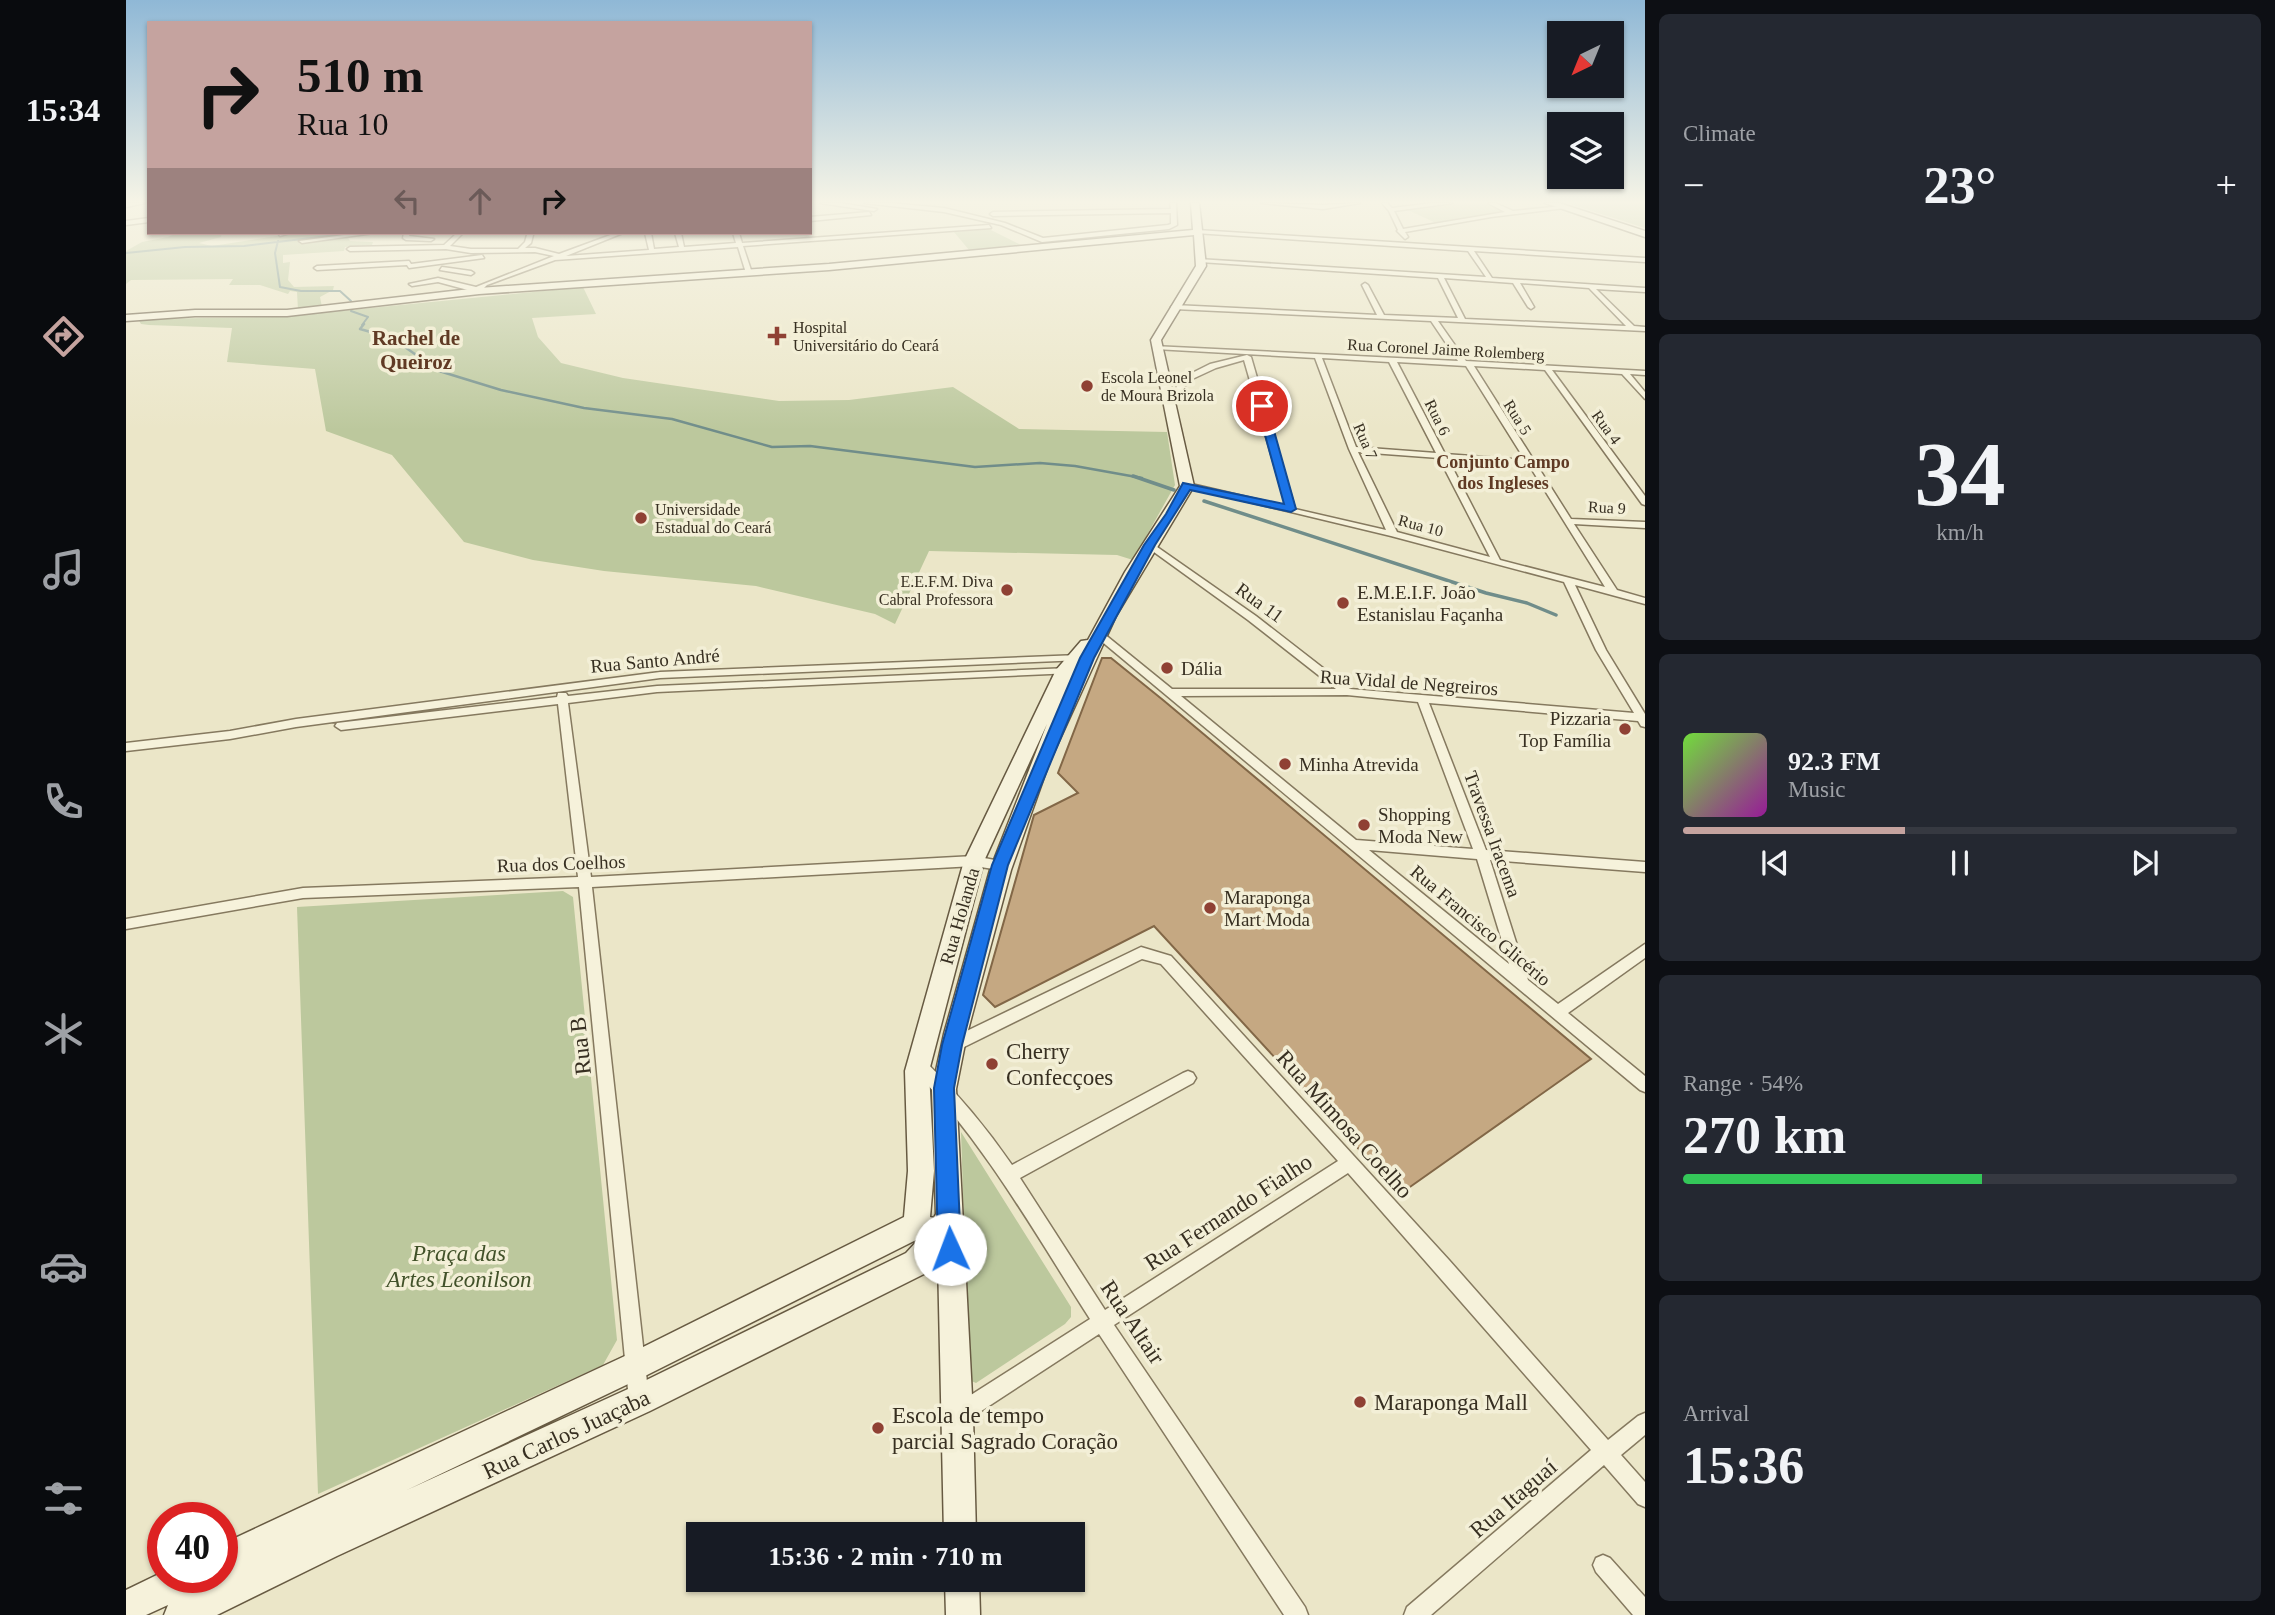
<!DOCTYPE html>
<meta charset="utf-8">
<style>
:root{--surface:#171b24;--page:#242831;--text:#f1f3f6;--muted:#9ea1a6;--line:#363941;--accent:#c5a39f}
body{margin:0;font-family:"Times New Roman",serif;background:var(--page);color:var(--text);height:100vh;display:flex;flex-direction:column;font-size:26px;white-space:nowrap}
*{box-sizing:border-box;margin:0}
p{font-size:23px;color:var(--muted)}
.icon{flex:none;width:38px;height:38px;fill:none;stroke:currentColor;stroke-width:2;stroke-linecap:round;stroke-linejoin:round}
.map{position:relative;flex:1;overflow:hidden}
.sheet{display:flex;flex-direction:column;gap:14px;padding:14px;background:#0d0f14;width:630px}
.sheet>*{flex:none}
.hud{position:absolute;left:21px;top:21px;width:665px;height:214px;border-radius:0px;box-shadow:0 2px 5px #0004;background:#c5a39f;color:#111;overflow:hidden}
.needle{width:46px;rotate:223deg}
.controls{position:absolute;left:1421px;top:21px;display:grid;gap:14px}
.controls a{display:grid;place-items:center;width:77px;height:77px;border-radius:0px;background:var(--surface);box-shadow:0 2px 5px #0004;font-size:35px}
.speed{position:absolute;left:21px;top:1502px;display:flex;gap:14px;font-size:35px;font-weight:700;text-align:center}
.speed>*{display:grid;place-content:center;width:91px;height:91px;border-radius:50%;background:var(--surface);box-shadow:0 2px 5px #0004;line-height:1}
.speed .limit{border:10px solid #d22;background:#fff;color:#111}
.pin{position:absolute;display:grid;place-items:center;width:60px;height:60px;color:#fff;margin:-30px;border:4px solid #fff;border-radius:50%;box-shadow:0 2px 7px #0007}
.me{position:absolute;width:77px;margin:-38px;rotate:358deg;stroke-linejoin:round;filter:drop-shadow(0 0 5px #0008)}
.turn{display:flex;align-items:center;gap:24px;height:147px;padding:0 35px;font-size:32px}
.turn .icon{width:91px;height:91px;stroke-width:2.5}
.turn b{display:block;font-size:49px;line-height:60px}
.lanes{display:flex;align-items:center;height:66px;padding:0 35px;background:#0003;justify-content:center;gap:35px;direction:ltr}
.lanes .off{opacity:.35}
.big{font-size:52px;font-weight:600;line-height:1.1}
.sheet .widget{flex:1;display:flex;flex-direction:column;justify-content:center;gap:10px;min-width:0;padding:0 24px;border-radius:10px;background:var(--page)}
.sheet .dial{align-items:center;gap:0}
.dial b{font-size:91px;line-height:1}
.song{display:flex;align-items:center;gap:21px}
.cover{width:84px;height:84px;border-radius:10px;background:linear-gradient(135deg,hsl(100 70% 55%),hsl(300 70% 35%))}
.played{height:7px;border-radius:4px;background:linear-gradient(90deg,var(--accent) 40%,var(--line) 40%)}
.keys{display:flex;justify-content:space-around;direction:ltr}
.heat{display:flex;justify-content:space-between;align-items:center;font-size:38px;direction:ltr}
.charge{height:10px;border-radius:5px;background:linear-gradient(90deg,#34c759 54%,var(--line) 0)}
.trip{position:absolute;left:560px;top:1522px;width:399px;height:70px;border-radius:0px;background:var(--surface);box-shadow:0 2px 5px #0004;font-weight:600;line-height:70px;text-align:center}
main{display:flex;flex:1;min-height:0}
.tabs{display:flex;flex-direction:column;width:126px;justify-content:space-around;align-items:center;background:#090b0e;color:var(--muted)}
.tabs .icon{width:49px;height:49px}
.tabs .current{color:var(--accent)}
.tabs b{font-size:32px;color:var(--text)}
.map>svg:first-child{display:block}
</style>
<main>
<nav class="tabs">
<b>15:34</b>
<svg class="icon current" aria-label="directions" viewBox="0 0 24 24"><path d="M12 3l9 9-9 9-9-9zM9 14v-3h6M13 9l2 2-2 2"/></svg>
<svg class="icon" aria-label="music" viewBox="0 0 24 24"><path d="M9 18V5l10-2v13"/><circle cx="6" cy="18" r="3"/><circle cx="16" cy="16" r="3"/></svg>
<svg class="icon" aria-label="phone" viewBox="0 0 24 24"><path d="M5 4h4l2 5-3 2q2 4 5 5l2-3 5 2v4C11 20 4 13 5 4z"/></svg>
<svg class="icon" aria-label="climate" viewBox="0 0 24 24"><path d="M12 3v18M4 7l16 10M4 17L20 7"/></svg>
<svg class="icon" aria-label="car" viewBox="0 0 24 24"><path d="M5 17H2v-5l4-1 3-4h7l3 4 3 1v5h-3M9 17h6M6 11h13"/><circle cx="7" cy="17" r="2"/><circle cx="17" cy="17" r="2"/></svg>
<svg class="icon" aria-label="filters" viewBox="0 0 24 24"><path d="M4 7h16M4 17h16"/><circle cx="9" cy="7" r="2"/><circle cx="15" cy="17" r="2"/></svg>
</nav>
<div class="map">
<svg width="1519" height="1615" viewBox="0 0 1519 1615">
<rect width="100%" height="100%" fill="#ebe6c8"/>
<path fill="#bcc89d" d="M 1330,203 L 1360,203 L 1382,213 L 1312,224 L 1282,210 Z
M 1441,203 L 1519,203 L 1519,228 Z
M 863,229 L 895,245 L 843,250 L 828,232 Z
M 50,233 L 96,233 L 95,237 L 73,243 L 86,246 L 170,233 L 219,233 L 224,241 L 247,242 L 246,245 L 219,247 L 218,251 L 157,255 L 157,263 L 164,262 L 162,280 L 168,287 L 208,286 L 207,290 L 194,297 L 196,307 L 172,310 L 171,292 L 164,291 L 162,294 L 134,285 L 103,285 L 107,279 L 5,280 L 0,284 L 0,251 L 16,242 L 42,237 Z
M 457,287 L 470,314 L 406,318 L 412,337 L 435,363 L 497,378 L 653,401 L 723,400 L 827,387 L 893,429 L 1041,432 L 1049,485 L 1007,560 L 991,555 L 803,551 L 769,624 L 749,614 L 630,586 L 478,571 L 407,560 L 338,542 L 266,455 L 200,431 L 189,369 L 101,362 L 106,328 L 23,325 L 15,324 L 12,319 L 153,317 Z
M 437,891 L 447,897 L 491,1340 L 477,1365 L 192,1494 L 171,907 Z
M 835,1132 L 945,1307 L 945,1317 L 939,1324 L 850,1383 L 843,1380 Z"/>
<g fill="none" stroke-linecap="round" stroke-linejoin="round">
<path stroke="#708d8a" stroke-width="2" d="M 152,241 L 149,253 L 154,287 L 175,291 L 214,291 L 225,301
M 0,253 L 59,247 L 118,246 L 227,233
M 225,311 L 242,317 L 236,325"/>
<path stroke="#708d8a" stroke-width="2.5" d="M 238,324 L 234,329 L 266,338 L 313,371 L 375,390 L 458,408 L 546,419 L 646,447 L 684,446 L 849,467 L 914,463 L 949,466 L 1016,478"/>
<path stroke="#708d8a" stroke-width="3.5" d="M 1007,476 L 1048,490
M 1078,501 L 1360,593 L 1401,603 L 1430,615"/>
</g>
<path fill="#c5a882" stroke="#826747" stroke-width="2" d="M 976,658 L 985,658 L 1037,700 L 1465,1059 L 1274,1194 L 1028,926 L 869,1007 L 857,995 L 908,815 L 952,793 L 932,773 Z"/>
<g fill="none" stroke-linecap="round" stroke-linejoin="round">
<defs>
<path id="street" d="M 0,203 L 19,203 L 0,207 Z
M 694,203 L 714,203 L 751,209 L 748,211 Z
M 738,203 L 763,203 L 818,208 L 879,223 L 917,238 L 1042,225 L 1045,224 L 1045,213 L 867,216 L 864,214 L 867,212 L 1045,209 L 1044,203 L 1050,203 L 1051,225 L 1043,229 L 916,242 L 875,225 L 818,212 Z
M 1135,203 L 1197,205 L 1234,203 L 1197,209 Z
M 1256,203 L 1261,203 L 1266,208 L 1307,203 L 1327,203 L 1268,211 L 1277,229 L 1379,212 L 1362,203 L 1369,203 L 1387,211 L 1436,206 L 1439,208 L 1365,217 L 1279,232 L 1282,237 L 1279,239 L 1271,231 L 1272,230 L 1263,211 Z
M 743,212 L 745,215 L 684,221 L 684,217 Z
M 23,218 L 23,222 L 0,225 L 0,221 Z
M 863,225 L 865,228 L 617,246 L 626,273 L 623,275 L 620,273 L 612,247 L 429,260 L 361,285 L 353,293 L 312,282 L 286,286 L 283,284 L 312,278 L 350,287 L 428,256 L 409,252 L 345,253 L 320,249 L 224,251 L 221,249 L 224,247 L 318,245 L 331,233 L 337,233 L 324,246 L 345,249 L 392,249 L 399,242 L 401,235 L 404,233 L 407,235 L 405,243 L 399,248 L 409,248 L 433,254 L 490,233 L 497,233 L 440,256 L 523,250 L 519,233 L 525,233 L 528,249 L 553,247 L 549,233 L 555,233 L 558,247 L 610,243 L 607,233 L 613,233 L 616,243 Z
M 1071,230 L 1519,258 L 1519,262 L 1348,251 L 1366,278 L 1519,288 L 1519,292 L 1470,289 L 1508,326 L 1519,327 L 1519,331 L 1312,321 L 1340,361 L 1519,371 L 1519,375 L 1504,374 L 1519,392 L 1519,399 L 1496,374 L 1426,370 L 1519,496 L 1519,505 L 1516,504 L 1419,370 L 1348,366 L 1445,519 L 1519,522 L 1519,528 L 1448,524 L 1491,590 L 1519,598 L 1519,604 L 1449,585 L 1480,650 L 1519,714 L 1519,727 L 1515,726 L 1512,721 L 1303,703 L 1360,850 L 1519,862 L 1519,872 L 1364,860 L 1402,980 L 1432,1004 L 1519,944 L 1519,958 L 1442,1013 L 1519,1076 L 1519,1092 L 1514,1090 L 968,635 L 969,633 L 977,633 L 1046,689 L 1210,689 L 1122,620 L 1021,547 L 1019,545 L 1024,542 L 1130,616 L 1224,689 L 1508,713 L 1470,650 L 1438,582 L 1265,536 L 1057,486 L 1061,483 L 1160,506 L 1118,360 L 1090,368 L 1062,381 L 1046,408 L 1039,406 L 1056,378 L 1084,364 L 1121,355 L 1125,357 L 1169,509 L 1260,530 L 1223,449 L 1189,358 L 1029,349 L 1027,348 L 1027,346 L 1332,361 L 1305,321 L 1048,309 L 1045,307 L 1048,305 L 1251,315 L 1236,285 L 1239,283 L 1242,285 L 1258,315 L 1332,318 L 1312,278 L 1074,262 L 1072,259 L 1360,277 L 1342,251 L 1069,233 ZM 1318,278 L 1387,283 L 1402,307 L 1405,309 L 1408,307 L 1394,283 L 1463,288 L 1500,326 L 1339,319 ZM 1196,358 L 1263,362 L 1310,453 L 1230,447 ZM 1271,362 L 1340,366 L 1399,460 L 1319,454 ZM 1232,452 L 1313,458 L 1364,557 L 1271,532 ZM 1322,459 L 1403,465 L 1479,587 L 1374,560 ZM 1221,695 L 1292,702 L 1347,849 L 1230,840 L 1055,696 ZM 1243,850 L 1351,859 L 1383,964 Z
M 152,233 L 164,233 L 154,236 Z
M 233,233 L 248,233 L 176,243 L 173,241 Z
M 278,233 L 284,233 L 283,236 L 308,239 L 305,241 L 280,240 L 277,238 Z
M 356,255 L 358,258 L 283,268 L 281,265 L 191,270 L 188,268 L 191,266 L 283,261 L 285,264 Z
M 316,267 L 345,271 L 348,273 L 345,275 L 314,270 Z
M 953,655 L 958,658 L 957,660 L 534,678 L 170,727 L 104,739 L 0,751 L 0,743 L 104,731 L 170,719 L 534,672 Z
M 943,668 L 947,669 L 948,671 L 947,673 L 531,692 L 442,703 L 465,877 L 848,856 L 879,862 L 880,865 L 879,868 L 874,870 L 848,866 L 466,887 L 523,1400 L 520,1407 L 513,1410 L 506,1407 L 503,1400 L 453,887 L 177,898 L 0,929 L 0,919 L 177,888 L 452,877 L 432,704 L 215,730 L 209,726 L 211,723 L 431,697 L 432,693 L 440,693 L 442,696 L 531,686 Z
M 1015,947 L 1045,956 L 1323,1260 L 1482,1440 L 1512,1416 L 1519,1413 L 1519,1435 L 1495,1455 L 1519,1482 L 1519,1507 L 1512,1504 L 1478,1465 L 1305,1615 L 1278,1615 L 1281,1607 L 1465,1450 L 1222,1173 L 988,1325 L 1179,1607 L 1182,1615 L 1158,1615 L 973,1334 L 840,1421 L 833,1424 L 826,1421 L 823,1414 L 826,1407 L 964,1319 C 908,1232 860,1145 788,1070 L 785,1065 L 788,1060 L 793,1058 L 798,1060 C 831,1093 860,1127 886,1165 L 1057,1073 L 1062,1071 L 1067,1073 L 1070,1078 L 1067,1083 L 894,1178 L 979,1310 L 1212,1161 L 1035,964 L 1016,959 L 832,1050 L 827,1052 L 822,1050 L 820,1045 L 822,1040 Z
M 1477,1555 L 1484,1558 L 1519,1597 L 1519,1615 L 1507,1615 L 1470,1572 L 1467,1565 L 1470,1558 Z"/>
<path id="secondary" d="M 1065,203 L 1073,203 L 1080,266 L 1035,340 L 1068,486 L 990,616 L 923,763 L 885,870 L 841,1034 L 830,1089 L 847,1415 L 850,1535 L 818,1535 L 812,1259 L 800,1273 L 524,1411 L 211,1556 L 91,1615 L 38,1615 L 42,1605 L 20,1615 L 0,1615 L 0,1590 L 37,1572 L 37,1577 L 81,1577 L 77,1587 L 96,1577 L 96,1544 L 501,1355 L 778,1217 L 782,1171 L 779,1071 L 838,861 L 930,670 L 955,641 L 962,640 L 999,572 L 1054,486 L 1025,340 L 1070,266 L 1068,235 L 703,270 L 353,294 L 161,316 L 69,316 L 0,321 L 0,315 L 69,310 L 161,310 L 353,288 L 703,264 L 1067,230 ZM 921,724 L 864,870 L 818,1034 L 806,1089 L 810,1214 L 808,1218 L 804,1217 L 808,1171 L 803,1071 L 858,861 ZM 790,1240 L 792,1240 L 780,1253 L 502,1389 L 281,1490 L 521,1375 Z
M 1419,203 L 1433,203 L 1519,231 L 1519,237 Z
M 819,1580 L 853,1580 L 854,1615 L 820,1615 Z"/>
</defs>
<use href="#street" stroke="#85795f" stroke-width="3"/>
<use href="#secondary" stroke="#675a42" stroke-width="3"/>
<use href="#street" fill="#f6f2db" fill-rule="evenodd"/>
<use href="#secondary" fill="#f6f2db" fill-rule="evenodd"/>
</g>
<linearGradient id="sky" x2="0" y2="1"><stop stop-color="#8fb8d6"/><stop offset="0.47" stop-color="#f6f4e6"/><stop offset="1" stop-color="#f6f4e6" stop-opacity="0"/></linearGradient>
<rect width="1519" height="430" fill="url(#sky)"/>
<path fill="#1a73e8" stroke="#114b97" stroke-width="2" d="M 1136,403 L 1141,406 L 1170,509 L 1165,512 L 1064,490 L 1029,545 L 968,658 L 882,865 L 836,1045 L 828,1088 L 835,1249 L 832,1257 L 824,1260 L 816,1257 L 812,1249 L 808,1088 L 816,1045 L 866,865 L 954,658 L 1018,545 L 1040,514 L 1057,483 L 1158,504 L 1131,406 Z"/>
<g fill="#8f4134" stroke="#f3efd7" stroke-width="2.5">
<path d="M647.5 325.5h7v7h7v7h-7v7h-7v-7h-7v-7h7z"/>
<circle cx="961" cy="386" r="7"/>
<circle cx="515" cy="518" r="7"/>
<circle cx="881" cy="590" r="7"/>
<circle cx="1217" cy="603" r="7"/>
<circle cx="1041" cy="668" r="7"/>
<circle cx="1499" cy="729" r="7"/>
<circle cx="1159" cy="764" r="7"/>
<circle cx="1238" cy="825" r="7"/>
<circle cx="1084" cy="908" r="7"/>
<circle cx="866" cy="1064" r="7"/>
<circle cx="1234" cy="1402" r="7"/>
<circle cx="752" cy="1428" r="7"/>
</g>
<g text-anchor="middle" stroke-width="7" stroke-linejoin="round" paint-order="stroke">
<g font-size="16" fill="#372f21" stroke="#f3efd7" text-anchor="start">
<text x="667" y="333">Hospital<tspan x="667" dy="18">Universitário do Ceará</tspan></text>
<text x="975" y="383">Escola Leonel<tspan x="975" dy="18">de Moura Brizola</tspan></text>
<text x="529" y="515">Universidade<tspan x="529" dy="18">Estadual do Ceará</tspan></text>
<text x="867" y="587" text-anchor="end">E.E.F.M. Diva<tspan x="867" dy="18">Cabral Professora</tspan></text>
</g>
<g font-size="16" fill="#372f21" stroke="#f3efd7">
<text transform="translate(1320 349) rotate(3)" y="6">Rua Coronel Jaime Rolemberg</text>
<text transform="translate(1312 417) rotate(64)" y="6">Rua 6</text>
<text transform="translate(1392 417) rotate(58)" y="6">Rua 5</text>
<text transform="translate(1481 427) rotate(54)" y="6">Rua 4</text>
<text transform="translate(1240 441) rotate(67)" y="6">Rua 7</text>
<text transform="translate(1481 507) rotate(3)" y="6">Rua 9</text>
<text transform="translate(1295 525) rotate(15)" y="6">Rua 10</text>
</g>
<g font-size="18" font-weight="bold" fill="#603a24" stroke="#f3efd7">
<text x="1377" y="468">Conjunto Campo<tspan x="1377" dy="21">dos Ingleses</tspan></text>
</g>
<g font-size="19" fill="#372f21" stroke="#f3efd7" text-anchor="start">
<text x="1231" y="599">E.M.E.I.F. João<tspan x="1231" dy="22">Estanislau Façanha</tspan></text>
<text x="1055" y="675">Dália</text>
<text x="1485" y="725" text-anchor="end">Pizzaria<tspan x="1485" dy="22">Top Família</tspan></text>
<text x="1173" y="771">Minha Atrevida</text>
<text x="1252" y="821">Shopping<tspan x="1252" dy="22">Moda New</tspan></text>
<text x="1098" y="904">Maraponga<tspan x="1098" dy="22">Mart Moda</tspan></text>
</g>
<g font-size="19" fill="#372f21" stroke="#f3efd7">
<text transform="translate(1134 602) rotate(36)" y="7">Rua 11</text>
<text transform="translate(529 660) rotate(-5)" y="7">Rua Santo André</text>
<text transform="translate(1283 682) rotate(4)" y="7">Rua Vidal de Negreiros</text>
<text transform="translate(1367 834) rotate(70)" y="7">Travessa Iracema</text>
<text transform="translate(435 863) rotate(-2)" y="7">Rua dos Coelhos</text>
<text transform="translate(833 916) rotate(-74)" y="7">Rua Holanda</text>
<text transform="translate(1355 925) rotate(40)" y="7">Rua Francisco Glicério</text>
</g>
<g font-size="21" font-weight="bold" fill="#603a24" stroke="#f3efd7">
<text x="290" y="345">Rachel de<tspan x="290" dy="24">Queiroz</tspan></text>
</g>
<g font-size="23" fill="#372f21" stroke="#f3efd7">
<text transform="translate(454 1046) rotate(-96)" y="8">Rua B</text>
<text transform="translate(1219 1124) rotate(48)" y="8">Rua Mimosa Coelho</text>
<text transform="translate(1102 1212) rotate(-33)" y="8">Rua Fernando Fialho</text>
<text transform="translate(1007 1322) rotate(56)" y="8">Rua Altair</text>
<text transform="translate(440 1434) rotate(-25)" y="8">Rua Carlos Juaçaba</text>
<text transform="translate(1387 1498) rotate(-41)" y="8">Rua Itaguaí</text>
</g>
<g font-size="23" fill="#372f21" stroke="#f3efd7" text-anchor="start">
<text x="880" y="1059">Cherry<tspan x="880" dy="26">Confecçoes</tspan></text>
<text x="1248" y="1410">Maraponga Mall</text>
<text x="766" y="1423">Escola de tempo<tspan x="766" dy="26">parcial Sagrado Coração</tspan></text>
</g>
<g font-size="23" font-style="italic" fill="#415129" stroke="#f3efd7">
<text x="333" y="1261">Praça das<tspan x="333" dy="26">Artes Leonilson</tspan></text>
</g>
</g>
</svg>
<div class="controls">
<a><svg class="needle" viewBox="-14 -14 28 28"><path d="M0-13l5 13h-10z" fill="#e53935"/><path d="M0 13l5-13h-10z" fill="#9ea1a6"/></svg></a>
<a><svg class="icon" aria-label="layers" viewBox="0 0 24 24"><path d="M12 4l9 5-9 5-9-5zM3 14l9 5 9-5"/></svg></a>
</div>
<div class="speed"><div class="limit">40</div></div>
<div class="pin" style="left:1136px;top:406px;background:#d93025"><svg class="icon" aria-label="arrive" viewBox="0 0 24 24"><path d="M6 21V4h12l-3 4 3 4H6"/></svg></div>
<svg class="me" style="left:824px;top:1249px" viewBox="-20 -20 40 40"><circle r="19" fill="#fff"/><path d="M0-13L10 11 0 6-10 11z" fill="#1a73e8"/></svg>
<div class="trip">15:36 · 2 min · 710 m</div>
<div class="hud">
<div class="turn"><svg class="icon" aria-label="right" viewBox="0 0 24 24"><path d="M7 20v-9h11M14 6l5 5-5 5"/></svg><div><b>510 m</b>Rua 10</div></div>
<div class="lanes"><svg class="icon off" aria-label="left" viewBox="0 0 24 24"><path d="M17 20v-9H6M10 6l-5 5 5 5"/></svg><svg class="icon off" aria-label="ahead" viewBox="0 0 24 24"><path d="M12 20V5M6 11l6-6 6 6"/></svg><svg class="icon" aria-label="right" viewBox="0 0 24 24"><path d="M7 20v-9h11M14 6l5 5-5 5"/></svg></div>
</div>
</div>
<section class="sheet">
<div class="widget"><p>Climate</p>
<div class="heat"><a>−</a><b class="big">23°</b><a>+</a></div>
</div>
<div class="widget dial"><b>34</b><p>km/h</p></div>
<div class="widget">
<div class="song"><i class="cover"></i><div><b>92.3 FM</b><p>Music</p></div></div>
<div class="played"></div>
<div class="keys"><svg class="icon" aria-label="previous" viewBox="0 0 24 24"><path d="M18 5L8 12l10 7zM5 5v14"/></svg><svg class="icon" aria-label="pause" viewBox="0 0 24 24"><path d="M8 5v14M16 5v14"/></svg><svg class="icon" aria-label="next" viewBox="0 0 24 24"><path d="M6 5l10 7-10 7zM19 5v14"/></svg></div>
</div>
<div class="widget"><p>Range · 54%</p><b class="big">270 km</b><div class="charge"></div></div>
<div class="widget"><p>Arrival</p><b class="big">15:36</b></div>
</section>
</main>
